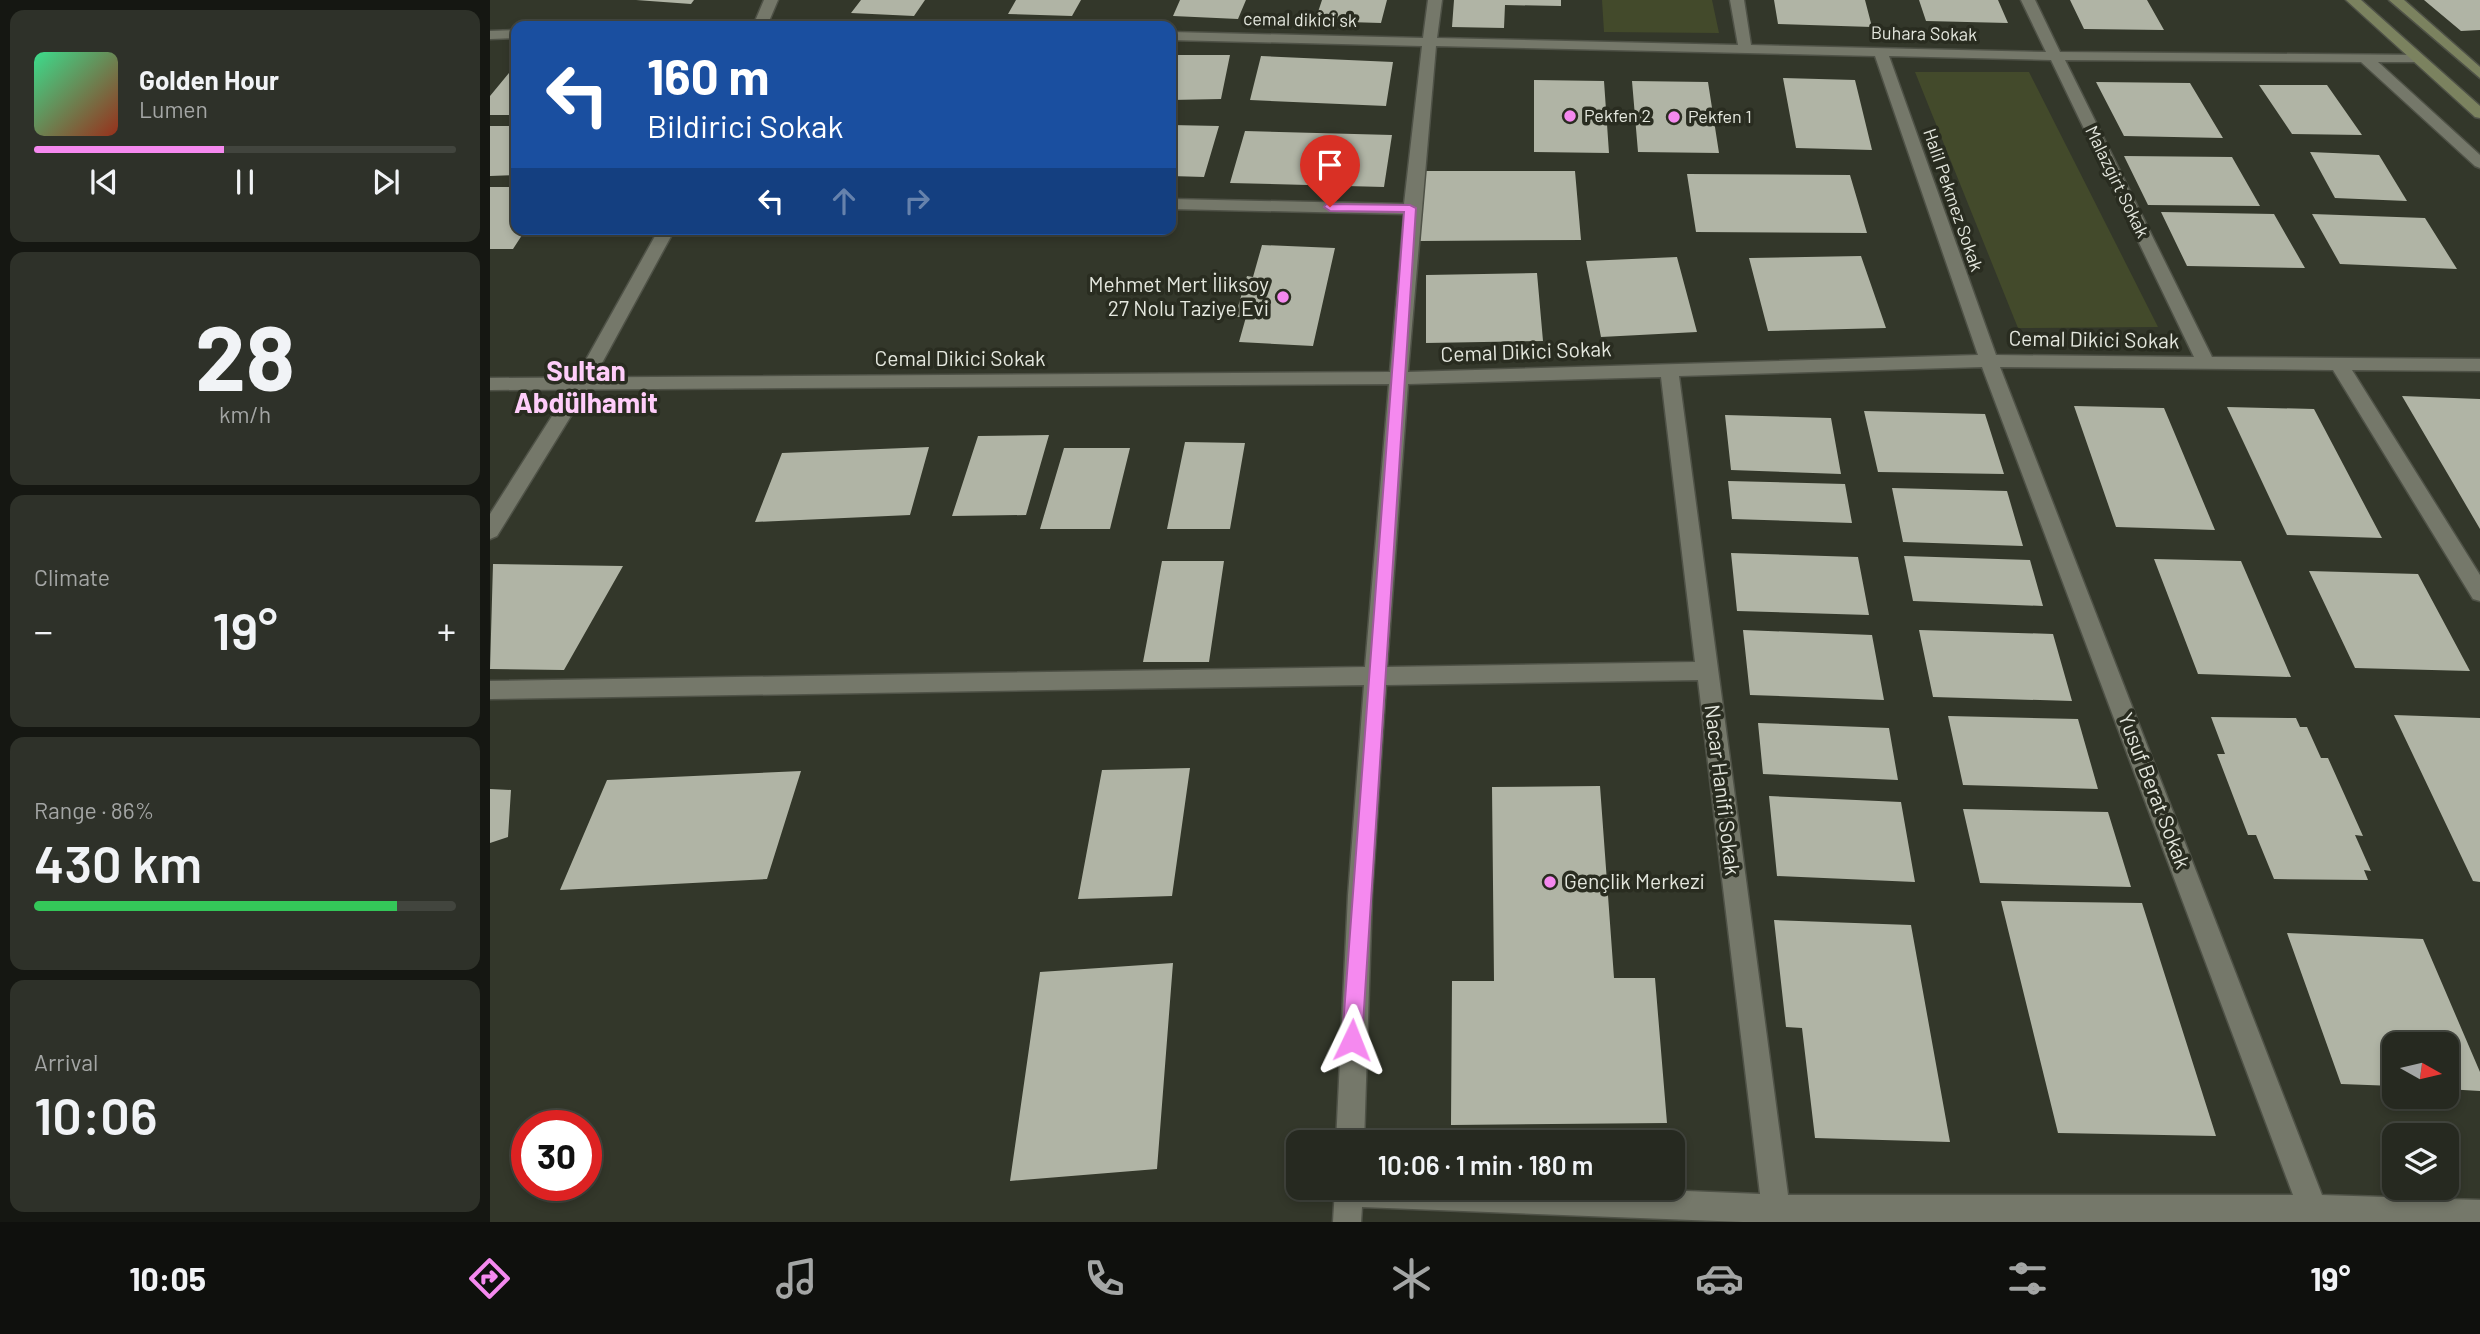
<!DOCTYPE html>
<meta charset="utf-8">
<style>
:root{--surface:#262920;--page:#2e3129;--text:#f1f3f6;--muted:#a4a6a5;--line:#42453e;--accent:#f589ef}
body{margin:0;font-family:Barlow,sans-serif;background:var(--page);color:var(--text);height:100vh;display:flex;flex-direction:column;font-size:26px;white-space:nowrap}
*{box-sizing:border-box;margin:0}
p{font-size:23px;color:var(--muted)}
.icon{flex:none;width:38px;height:38px;fill:none;stroke:currentColor;stroke-width:2;stroke-linecap:round;stroke-linejoin:round}
.map{position:relative;flex:1;overflow:hidden}
.panel{display:flex;flex-direction:column;gap:10px;padding:10px;background:#151712;width:490px}
.panel>*{flex:none}
.hud{position:absolute;left:21px;top:21px;width:665px;height:214px;border-radius:14px;box-shadow:0 4px 10px #0003,0 0 0 2px var(--line);background:#1a4fa0;color:#fff;overflow:hidden}
.needle{width:46px;rotate:98deg}
.fabs{position:absolute;left:1892px;top:1032px;display:grid;gap:14px}
.fabs a{display:grid;place-items:center;width:77px;height:77px;border-radius:14px;background:var(--surface);box-shadow:0 4px 10px #0003,0 0 0 2px var(--line);font-size:35px}
.speed{position:absolute;left:21px;top:1110px;display:flex;gap:14px;font-size:35px;font-weight:700;text-align:center}
.speed>*{display:grid;place-content:center;width:91px;height:91px;border-radius:50%;background:var(--surface);box-shadow:0 4px 10px #0003,0 0 0 2px var(--line);line-height:1}
.speed .limit{border:10px solid #d22;background:#fff;color:#111}
.pin{position:absolute;display:grid;place-items:center;width:60px;height:60px;color:#fff;margin:-72px -30px;border-radius:50% 50% 50% 0;rotate:-45deg;box-shadow:0 0 7px #0007}
.pin .icon{rotate:45deg}
.me{position:absolute;width:77px;margin:-38px;rotate:2deg;stroke-linejoin:round;filter:drop-shadow(0 0 5px #0008)}
.turn{display:flex;align-items:center;gap:24px;height:147px;padding:0 21px;font-size:32px}
.turn .icon{width:91px;height:91px;stroke-width:2.5}
.turn b{display:block;font-size:49px;line-height:60px}
.lanes{display:flex;align-items:center;height:66px;padding:0 21px;background:#0003;justify-content:center;gap:35px;direction:ltr}
.lanes .off{opacity:.35}
.big{font-size:52px;font-weight:600;line-height:1.1}
.panel .tile{flex:1;display:flex;flex-direction:column;justify-content:center;gap:10px;min-width:0;padding:0 24px;border-radius:14px;background:var(--page)}
.panel .dial{align-items:center;gap:0}
.dial b{font-size:91px;line-height:1}
.song{display:flex;align-items:center;gap:21px}
.cover{width:84px;height:84px;border-radius:10px;background:linear-gradient(135deg,hsl(150 70% 55%),hsl(10 70% 35%))}
.played{height:7px;border-radius:4px;background:linear-gradient(90deg,var(--accent) 45%,var(--line) 45%)}
.keys{display:flex;justify-content:space-around;direction:ltr}
.heat{display:flex;justify-content:space-between;align-items:center;font-size:38px;direction:ltr}
.charge{height:10px;border-radius:5px;background:linear-gradient(90deg,#34c759 86%,var(--line) 0)}
.trip{position:absolute;left:796px;top:1130px;width:399px;height:70px;border-radius:14px;background:var(--surface);box-shadow:0 4px 10px #0003,0 0 0 2px var(--line);font-weight:600;line-height:70px;text-align:center}
.menu{display:flex;height:112px;justify-content:space-around;align-items:center;background:#0f100d;color:var(--muted)}
.menu .icon{width:49px;height:49px}
.menu .on{color:var(--accent)}
.menu b{font-size:32px;color:var(--text)}
main{display:flex;flex:1;min-height:0}
.map>svg:first-child{display:block}
</style>
<main>
<section class="panel">
<div class="tile">
<div class="song"><i class="cover"></i><div><b>Golden Hour</b><p>Lumen</p></div></div>
<div class="played"></div>
<div class="keys"><svg class="icon" aria-label="previous" viewBox="0 0 24 24"><path d="M18 5L8 12l10 7zM5 5v14"/></svg><svg class="icon" aria-label="pause" viewBox="0 0 24 24"><path d="M8 5v14M16 5v14"/></svg><svg class="icon" aria-label="next" viewBox="0 0 24 24"><path d="M6 5l10 7-10 7zM19 5v14"/></svg></div>
</div>
<div class="tile dial"><b>28</b><p>km/h</p></div>
<div class="tile"><p>Climate</p>
<div class="heat"><a>−</a><b class="big">19°</b><a>+</a></div>
</div>
<div class="tile"><p>Range · 86%</p><b class="big">430 km</b><div class="charge"></div></div>
<div class="tile"><p>Arrival</p><b class="big">10:06</b></div>
</section>
<div class="map">
<svg width="1990" height="1222" viewBox="0 0 1990 1222">
<rect width="100%" height="100%" fill="#33372a"/>
<path fill="#434a2b" d="M 1112,0 L 1222,0 L 1229,33 L 1114,32 Z
M 1425,72 L 1539,72 L 1668,327 L 1528,328 Z"/>
<path fill="#b0b4a5" d="M 146,0 L 204,0 L 201,4 Z
M 371,0 L 435,0 L 424,16 L 361,13 Z
M 526,0 L 591,0 L 582,16 L 518,14 Z
M 690,0 L 756,0 L 748,19 L 683,16 Z
M 832,0 L 897,0 L 891,23 L 825,21 Z
M 964,0 L 1071,0 L 1071,6 L 1015,5 L 1014,28 L 962,27 Z
M 1284,0 L 1375,0 L 1382,27 L 1288,24 Z
M 1429,0 L 1508,0 L 1518,23 L 1436,21 Z
M 1580,0 L 1657,0 L 1674,30 L 1594,29 Z
M 1934,0 L 1990,0 L 1990,30 L 1971,31 Z
M 681,55 L 740,55 L 731,99 L 681,100 Z
M 771,56 L 903,62 L 896,106 L 760,100 Z
M 24,67 L 26,115 L 0,115 L 0,96 Z
M 1293,78 L 1365,80 L 1382,150 L 1306,148 Z
M 1044,80 L 1114,81 L 1119,153 L 1044,152 Z
M 1142,81 L 1218,82 L 1229,153 L 1148,152 Z
M 1606,82 L 1700,83 L 1733,138 L 1634,136 Z
M 1769,85 L 1837,85 L 1872,135 L 1802,134 Z
M 681,125 L 729,126 L 714,177 L 681,176 Z
M 0,126 L 26,126 L 26,175 L 0,176 Z
M 755,131 L 902,135 L 894,187 L 740,183 Z
M 1820,152 L 1889,155 L 1917,201 L 1845,198 Z
M 1634,156 L 1742,157 L 1770,206 L 1658,205 Z
M 933,171 L 1085,171 L 1091,240 L 930,241 Z
M 1197,174 L 1360,175 L 1377,233 L 1206,232 Z
M 0,187 L 26,187 L 26,229 L 36,229 L 23,249 L 0,249 Z
M 1671,212 L 1784,214 L 1815,268 L 1697,266 Z
M 1822,214 L 1935,218 L 1967,269 L 1850,264 Z
M 772,245 L 845,248 L 823,346 L 749,342 L 756,317 L 745,317 L 757,276 L 763,277 Z
M 1371,256 L 1396,328 L 1278,331 L 1259,258 Z
M 1187,257 L 1207,332 L 1111,337 L 1096,261 Z
M 1047,273 L 1053,341 L 936,343 L 936,275 Z
M 1912,396 L 1990,399 L 1990,529 Z
M 1584,406 L 1674,408 L 1725,530 L 1626,527 Z
M 1737,407 L 1824,409 L 1892,538 L 1797,535 Z
M 1374,411 L 1495,414 L 1514,474 L 1388,472 Z
M 1235,415 L 1341,418 L 1351,474 L 1241,470 Z
M 559,435 L 536,515 L 462,516 L 488,436 Z
M 695,442 L 755,443 L 740,529 L 677,529 Z
M 439,447 L 420,515 L 265,522 L 292,453 Z
M 574,448 L 640,448 L 620,529 L 550,529 Z
M 1238,481 L 1355,484 L 1362,523 L 1242,519 Z
M 1402,488 L 1517,491 L 1533,546 L 1413,542 Z
M 1241,553 L 1368,557 L 1379,615 L 1247,611 Z
M 1414,556 L 1540,560 L 1553,606 L 1423,601 Z
M 1664,559 L 1751,561 L 1801,677 L 1708,674 Z
M 672,561 L 734,561 L 719,662 L 653,662 Z
M 3,564 L 133,566 L 74,670 L 0,669 Z
M 1819,571 L 1928,574 L 1980,671 L 1865,668 Z
M 1253,630 L 1382,635 L 1394,700 L 1260,695 Z
M 1429,630 L 1563,634 L 1582,701 L 1443,697 Z
M 1904,715 L 1990,718 L 1990,882 L 1983,881 Z
M 1458,716 L 1588,719 L 1608,789 L 1473,785 Z
M 1721,717 L 1806,718 L 1810,727 L 1817,727 L 1831,758 L 1838,758 L 1873,836 L 1865,835 L 1881,871 L 1874,870 L 1878,880 L 1784,879 L 1766,835 L 1758,835 L 1727,754 L 1735,754 Z
M 1268,723 L 1399,728 L 1408,780 L 1273,774 Z
M 700,768 L 682,896 L 588,899 L 612,770 Z
M 311,771 L 277,879 L 70,890 L 117,780 Z
M 1110,786 L 1124,978 L 1165,978 L 1177,1123 L 961,1125 L 962,981 L 1004,981 L 1002,787 Z
M 0,789 L 21,790 L 18,837 L 0,843 Z
M 1279,796 L 1411,802 L 1425,882 L 1287,876 Z
M 1473,809 L 1618,812 L 1641,887 L 1490,883 Z
M 1511,901 L 1652,903 L 1726,1136 L 1568,1133 Z
M 1284,920 L 1421,925 L 1460,1142 L 1325,1138 L 1312,1028 L 1296,1027 Z
M 1797,933 L 1933,939 L 1990,1072 L 1990,1091 L 1956,1089 L 1956,1045 L 1904,1045 L 1904,1086 L 1851,1084 Z
M 683,963 L 667,1169 L 520,1181 L 550,972 Z"/>
<g fill="none" stroke-linecap="round" stroke-linejoin="round">
<defs>
<path id="minor" d="M 938,0 L 952,0 L 947,38 L 1248,45 L 1240,0 L 1254,0 L 1261,45 L 1556,52 L 1531,0 L 1545,0 L 1570,52 L 1932,55 L 1934,58 L 1927,62 L 1888,62 L 1990,155 L 1990,168 L 1985,166 L 1871,62 L 1575,60 L 1722,357 L 1990,359 L 1990,371 L 1862,370 L 1990,575 L 1990,601 L 1983,599 L 1843,370 L 1510,367 L 1832,1195 L 1990,1200 L 1990,1222 L 1253,1222 L 872,1207 L 871,1222 L 843,1222 L 845,1188 L 1123,1188 L 1270,1194 L 1208,680 L 896,685 L 882,895 L 874,1143 L 846,1143 L 858,895 L 874,685 L 0,699 L 0,681 L 875,667 L 899,384 L 0,390 L 0,378 L 900,372 L 914,214 L 681,209 L 681,199 L 914,204 L 932,46 L 681,40 L 681,32 L 933,38 ZM 946,46 L 1385,56 L 1488,355 L 918,372 ZM 1399,56 L 1561,60 L 1704,357 L 1506,355 ZM 1492,367 L 1803,1195 L 1298,1195 L 1189,376 ZM 1171,377 L 1205,662 L 897,667 L 918,384 Z
M 26,30 L 26,38 L 0,39 L 0,31 Z"/>
<path id="tertiary" d="M 274,0 L 288,0 L 277,26 L 263,26 Z
M 169,229 L 185,229 L 100,385 L 7,536 L 0,539 L 0,514 L 83,383 Z"/>
<path id="secondary" d="M 1856,0 L 1871,0 L 1990,106 L 1990,118 L 1985,117 Z
M 1899,0 L 1914,0 L 1990,67 L 1990,78 Z"/>
</defs>
<use href="#minor" stroke="#4f5247" stroke-width="3"/>
<use href="#tertiary" stroke="#4f5247" stroke-width="3"/>
<use href="#secondary" stroke="#4f5247" stroke-width="3"/>
<use href="#minor" fill="#75786a" fill-rule="evenodd"/>
<use href="#tertiary" fill="#75786a" fill-rule="evenodd"/>
<use href="#secondary" fill="#7b825f" fill-rule="evenodd"/>
</g>
<path fill="#f589ef" stroke="#9f599b" stroke-width="2" d="M 836,204 L 920,205 L 926,208 L 872,1040 L 869,1047 L 862,1050 L 855,1047 L 852,1040 L 914,212 L 840,211 L 834,207 Z"/>
<g fill="#f589ef" stroke="#292c20" stroke-width="2.5">
<circle cx="1080" cy="116" r="7"/>
<circle cx="1184" cy="117" r="7"/>
<circle cx="793" cy="297" r="7"/>
<circle cx="1060" cy="882" r="7"/>
</g>
<g text-anchor="middle" stroke-width="7" stroke-linejoin="round" paint-order="stroke">
<g font-size="18" fill="#e4e7de" stroke="#292c20">
<text transform="translate(810 20) rotate(1)" y="6">cemal dikici sk</text>
<text transform="translate(1434 34) rotate(1)" y="6">Buhara Sokak</text>
<text transform="translate(1627 182) rotate(64)" y="6">Malazgirt Sokak</text>
<text transform="translate(1463 200) rotate(71)" y="6">Halil Pekmez Sokak</text>
</g>
<g font-size="18" fill="#e4e7de" stroke="#292c20" text-anchor="start">
<text x="1094" y="122">Pekfen 2</text>
<text x="1198" y="123">Pekfen 1</text>
</g>
<g font-size="21" fill="#e4e7de" stroke="#292c20" text-anchor="end">
<text x="779" y="292">Mehmet Mert İliksoy<tspan x="779" dy="24">27 Nolu Taziye Evi</tspan></text>
<text x="1074" y="889" text-anchor="start">Gençlik Merkezi</text>
</g>
<g font-size="21" fill="#e4e7de" stroke="#292c20">
<text transform="translate(1604 340) rotate(1)" y="7">Cemal Dikici Sokak</text>
<text transform="translate(1036 352) rotate(-2)" y="7">Cemal Dikici Sokak</text>
<text x="470" y="366">Cemal Dikici Sokak</text>
<text transform="translate(1232 790) rotate(83)" y="7">Nacar Hanifi Sokak</text>
<text transform="translate(1664 791) rotate(69)" y="7">Yusuf Berat Sokak</text>
</g>
<g font-size="28" font-weight="bold" fill="#ffcdfa" stroke="#292c20">
<text x="96" y="381">Sultan<tspan x="96" dy="32">Abdülhamit</tspan></text>
</g>
</g>
</svg>
<div class="fabs">
<a><svg class="needle" viewBox="-14 -14 28 28"><path d="M0-13l5 13h-10z" fill="#e53935"/><path d="M0 13l5-13h-10z" fill="#a4a6a5"/></svg></a>
<a><svg class="icon" aria-label="layers" viewBox="0 0 24 24"><path d="M12 4l9 5-9 5-9-5zM3 14l9 5 9-5"/></svg></a>
</div>
<div class="speed"><div class="limit">30</div></div>
<div class="pin" style="left:840px;top:207px;background:#d93025"><svg class="icon" aria-label="arrive" viewBox="0 0 24 24"><path d="M6 21V4h12l-3 4 3 4H6"/></svg></div>
<svg class="me" style="left:862px;top:1040px" viewBox="-20 -20 40 40"><path d="M0-17L14 15 0 8-14 15z" fill="#f589ef" stroke="#fff" stroke-width="4"/></svg>
<div class="trip">10:06 · 1 min · 180 m</div>
<div class="hud">
<div class="turn"><svg class="icon" aria-label="left" viewBox="0 0 24 24"><path d="M17 20v-9H6M10 6l-5 5 5 5"/></svg><div><b>160 m</b>Bildirici Sokak</div></div>
<div class="lanes"><svg class="icon" aria-label="left" viewBox="0 0 24 24"><path d="M17 20v-9H6M10 6l-5 5 5 5"/></svg><svg class="icon off" aria-label="ahead" viewBox="0 0 24 24"><path d="M12 20V5M6 11l6-6 6 6"/></svg><svg class="icon off" aria-label="right" viewBox="0 0 24 24"><path d="M7 20v-9h11M14 6l5 5-5 5"/></svg></div>
</div>
</div>
</main>
<nav class="menu">
<b>10:05</b>
<svg class="icon on" aria-label="directions" viewBox="0 0 24 24"><path d="M12 3l9 9-9 9-9-9zM9 14v-3h6M13 9l2 2-2 2"/></svg>
<svg class="icon" aria-label="music" viewBox="0 0 24 24"><path d="M9 18V5l10-2v13"/><circle cx="6" cy="18" r="3"/><circle cx="16" cy="16" r="3"/></svg>
<svg class="icon" aria-label="phone" viewBox="0 0 24 24"><path d="M5 4h4l2 5-3 2q2 4 5 5l2-3 5 2v4C11 20 4 13 5 4z"/></svg>
<svg class="icon" aria-label="climate" viewBox="0 0 24 24"><path d="M12 3v18M4 7l16 10M4 17L20 7"/></svg>
<svg class="icon" aria-label="car" viewBox="0 0 24 24"><path d="M5 17H2v-5l4-1 3-4h7l3 4 3 1v5h-3M9 17h6M6 11h13"/><circle cx="7" cy="17" r="2"/><circle cx="17" cy="17" r="2"/></svg>
<svg class="icon" aria-label="filters" viewBox="0 0 24 24"><path d="M4 7h16M4 17h16"/><circle cx="9" cy="7" r="2"/><circle cx="15" cy="17" r="2"/></svg>
<b>19°</b>
</nav>
